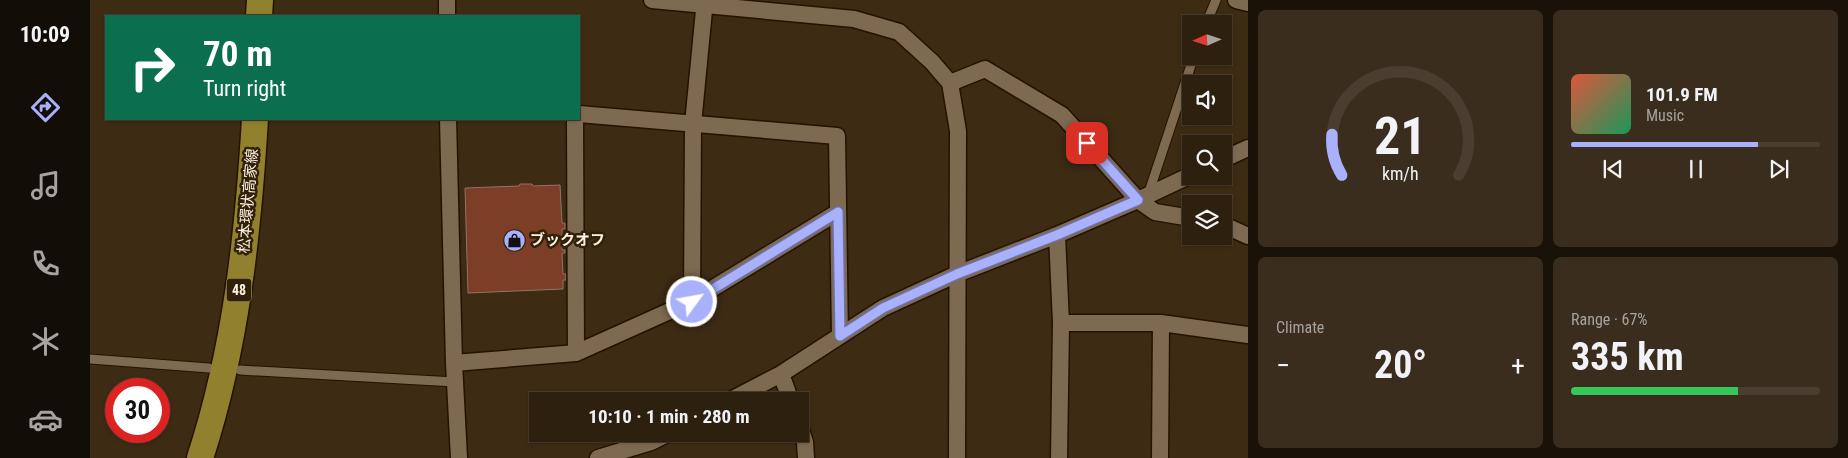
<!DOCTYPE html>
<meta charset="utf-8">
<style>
:root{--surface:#2e200f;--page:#3a2d1d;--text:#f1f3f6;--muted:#a7a39e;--line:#493e2f;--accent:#a9b0fc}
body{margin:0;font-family:"Roboto Condensed","Noto Sans JP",sans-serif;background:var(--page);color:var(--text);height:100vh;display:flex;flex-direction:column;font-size:19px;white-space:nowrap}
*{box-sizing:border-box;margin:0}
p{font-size:16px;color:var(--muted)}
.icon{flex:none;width:28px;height:28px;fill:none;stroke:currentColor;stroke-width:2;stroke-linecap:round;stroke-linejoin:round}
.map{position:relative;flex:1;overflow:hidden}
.details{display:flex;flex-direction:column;gap:10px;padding:10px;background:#191208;width:600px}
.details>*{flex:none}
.top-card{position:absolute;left:15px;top:15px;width:475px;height:105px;border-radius:0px;box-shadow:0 1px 4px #0004,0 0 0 1px var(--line);background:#0b6e4f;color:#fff;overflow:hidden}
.needle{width:32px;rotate:267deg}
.fabs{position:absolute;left:1092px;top:15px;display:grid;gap:10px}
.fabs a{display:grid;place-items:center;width:50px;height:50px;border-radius:0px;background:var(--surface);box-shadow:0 1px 4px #0004,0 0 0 1px var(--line);font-size:25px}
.speed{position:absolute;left:15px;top:378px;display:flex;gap:10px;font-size:25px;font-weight:700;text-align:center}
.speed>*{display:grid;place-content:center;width:65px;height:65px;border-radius:50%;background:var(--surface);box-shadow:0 1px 4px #0004,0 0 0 1px var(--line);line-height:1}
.speed .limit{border:8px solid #d22;background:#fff;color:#111}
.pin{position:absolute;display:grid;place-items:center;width:42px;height:42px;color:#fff;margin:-21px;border-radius:10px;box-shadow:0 2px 8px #0006}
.me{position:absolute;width:55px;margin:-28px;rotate:58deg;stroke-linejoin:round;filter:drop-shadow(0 0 4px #0008)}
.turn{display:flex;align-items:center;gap:18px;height:105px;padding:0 15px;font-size:22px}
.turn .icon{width:65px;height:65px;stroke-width:2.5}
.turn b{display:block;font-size:35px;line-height:42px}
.big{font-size:38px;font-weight:700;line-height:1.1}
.details .card{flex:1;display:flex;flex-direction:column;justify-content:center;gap:8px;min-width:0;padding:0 18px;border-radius:8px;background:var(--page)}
.details .dial{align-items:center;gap:0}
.dial svg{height:130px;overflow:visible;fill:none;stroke:var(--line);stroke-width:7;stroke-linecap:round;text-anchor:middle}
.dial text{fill:var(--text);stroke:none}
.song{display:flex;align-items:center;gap:15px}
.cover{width:60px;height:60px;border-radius:8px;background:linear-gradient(135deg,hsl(10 70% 55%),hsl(150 70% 35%))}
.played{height:5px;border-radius:2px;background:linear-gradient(90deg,var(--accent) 75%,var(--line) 75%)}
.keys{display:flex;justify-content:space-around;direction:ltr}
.heat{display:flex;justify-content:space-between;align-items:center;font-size:28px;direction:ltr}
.charge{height:8px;border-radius:4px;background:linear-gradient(90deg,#34c759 67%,var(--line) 0)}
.details .tiles{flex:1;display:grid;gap:10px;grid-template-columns:repeat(2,1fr)}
.trip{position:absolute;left:439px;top:392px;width:280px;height:50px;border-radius:0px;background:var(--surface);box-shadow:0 1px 4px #0004,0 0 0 1px var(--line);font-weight:700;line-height:50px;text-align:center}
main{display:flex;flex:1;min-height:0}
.dock{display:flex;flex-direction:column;width:90px;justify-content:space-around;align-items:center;background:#120d06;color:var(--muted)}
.dock .icon{width:35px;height:35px}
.dock .active{color:var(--accent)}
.dock b{font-size:22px;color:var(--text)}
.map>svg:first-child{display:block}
</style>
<main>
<nav class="dock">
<b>10:09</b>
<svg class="icon active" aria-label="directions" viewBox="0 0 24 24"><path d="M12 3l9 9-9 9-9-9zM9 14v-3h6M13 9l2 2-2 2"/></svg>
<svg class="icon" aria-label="music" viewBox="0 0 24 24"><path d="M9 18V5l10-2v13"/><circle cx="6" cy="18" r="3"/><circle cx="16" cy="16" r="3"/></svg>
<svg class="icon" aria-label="phone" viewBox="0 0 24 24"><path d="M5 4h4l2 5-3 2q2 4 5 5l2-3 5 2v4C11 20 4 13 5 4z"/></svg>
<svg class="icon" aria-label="climate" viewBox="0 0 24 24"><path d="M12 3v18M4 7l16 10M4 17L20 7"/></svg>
<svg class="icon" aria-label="car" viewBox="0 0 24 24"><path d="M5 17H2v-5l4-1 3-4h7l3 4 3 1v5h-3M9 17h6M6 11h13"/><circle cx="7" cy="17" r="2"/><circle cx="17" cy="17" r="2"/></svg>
</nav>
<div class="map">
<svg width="1158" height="458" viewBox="0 0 1158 458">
<rect width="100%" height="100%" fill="#3d2b14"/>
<path fill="#7c3e27" stroke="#937367" d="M 430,184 L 442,184 L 443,186 L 470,185 L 472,223 L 475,223 L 475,229 L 472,229 L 472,250 L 475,250 L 475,253 L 472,253 L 473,274 L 476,274 L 476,280 L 473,280 L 473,289 L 378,293 L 375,188 L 429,186 Z"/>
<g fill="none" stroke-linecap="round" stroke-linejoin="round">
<defs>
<path id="lane" d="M 1116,24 L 1126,0
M 1058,195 L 1104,56
M 0,359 L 119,368
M 150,370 L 365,382"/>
<path id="street" d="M 357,0 L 357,16
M 562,0 L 764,19 L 809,32 L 842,62 L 860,83 L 868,131 L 867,458
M 1146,0 L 1158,3
M 860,83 L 895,69 L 972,115 L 1048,200 L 1065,212 L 1101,218
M 489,114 L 747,136 L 750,336
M 358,119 L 364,363 L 369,458
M 485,119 L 486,353
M 1134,159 L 1158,148
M 1134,225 L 1158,236
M 967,235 L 971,323 L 969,458
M 602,301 L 603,124 L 615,0
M 971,323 L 1071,323 L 1158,335
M 364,363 L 486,353 L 602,301 L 748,212
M 691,374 L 701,401
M 639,401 L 691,374 L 793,308 L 867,274 L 967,235 L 1048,200 L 1101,175
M 710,427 L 715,442 L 716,458
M 508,458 L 561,442 L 577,434
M 1070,458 L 1071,323"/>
<path id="primary" d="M 169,16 L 170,0
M 110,458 C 146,348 158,234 165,119"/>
</defs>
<use href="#lane" stroke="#231300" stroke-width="11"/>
<use href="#street" stroke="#231300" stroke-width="19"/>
<use href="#primary" stroke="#231300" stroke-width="29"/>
<use href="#lane" stroke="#7e6a51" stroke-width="9"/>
<use href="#street" stroke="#7e6a51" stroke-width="16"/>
<use href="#primary" stroke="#91802d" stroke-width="26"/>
</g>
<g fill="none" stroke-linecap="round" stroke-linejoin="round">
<defs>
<path id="route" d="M 602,302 L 748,212 L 750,336 L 793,308 L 867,274 L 967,235 L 1048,200 L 997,143"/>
</defs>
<use href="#route" stroke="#6e72a4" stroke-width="12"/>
<use href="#route" stroke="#a9b0fc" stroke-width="9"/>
</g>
<defs>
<symbol id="shop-disc" viewBox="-11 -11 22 22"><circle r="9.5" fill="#a9b0fc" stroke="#322109"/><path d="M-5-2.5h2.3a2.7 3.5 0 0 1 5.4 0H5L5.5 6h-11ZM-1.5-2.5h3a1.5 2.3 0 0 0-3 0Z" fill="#111"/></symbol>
</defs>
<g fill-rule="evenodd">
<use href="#shop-disc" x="412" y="228" width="25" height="25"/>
</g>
<g text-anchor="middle" stroke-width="5" stroke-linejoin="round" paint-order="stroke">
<rect fill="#322109" stroke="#c0b3a2" stroke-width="1" x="136.5" y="278.5" width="25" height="23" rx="4"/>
<g font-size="14" font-weight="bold" fill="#fdf1e3">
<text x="149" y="295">48</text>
</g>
<g font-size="15" fill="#fdf1e3" stroke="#322109">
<text transform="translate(158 201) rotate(-85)" y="5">松本環状高家線</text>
</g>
<g font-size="15" font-weight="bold" fill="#fdf1e3" stroke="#322109" text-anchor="start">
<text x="440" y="245">ブックオフ</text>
</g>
</g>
</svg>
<div class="fabs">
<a><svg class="needle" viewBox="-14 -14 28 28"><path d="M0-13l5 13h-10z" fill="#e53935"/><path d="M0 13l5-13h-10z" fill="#a7a39e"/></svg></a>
<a><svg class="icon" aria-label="sound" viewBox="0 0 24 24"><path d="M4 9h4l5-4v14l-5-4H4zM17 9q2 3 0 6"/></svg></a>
<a><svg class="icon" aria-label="search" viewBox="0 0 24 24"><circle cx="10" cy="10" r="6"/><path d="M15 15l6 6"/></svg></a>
<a><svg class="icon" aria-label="layers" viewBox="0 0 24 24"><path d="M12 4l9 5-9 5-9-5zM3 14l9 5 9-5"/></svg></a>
</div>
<div class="speed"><div class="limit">30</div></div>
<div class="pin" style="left:997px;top:143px;background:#d93025"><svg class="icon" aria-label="arrive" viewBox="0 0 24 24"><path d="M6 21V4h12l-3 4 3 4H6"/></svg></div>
<svg class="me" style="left:602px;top:302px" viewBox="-20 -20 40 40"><circle r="17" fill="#a9b0fc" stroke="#fff" stroke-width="3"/><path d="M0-11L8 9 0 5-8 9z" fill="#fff"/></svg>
<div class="trip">10:10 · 1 min · 280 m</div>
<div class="top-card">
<div class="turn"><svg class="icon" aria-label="right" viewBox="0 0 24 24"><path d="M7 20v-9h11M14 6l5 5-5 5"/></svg><div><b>70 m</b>Turn right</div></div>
</div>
</div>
<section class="details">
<div class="tiles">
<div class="card dial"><svg viewBox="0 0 100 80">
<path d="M14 69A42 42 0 1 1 86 69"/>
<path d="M14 69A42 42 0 0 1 8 44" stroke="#a9b0fc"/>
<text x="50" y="56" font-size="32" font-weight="700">21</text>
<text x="50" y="72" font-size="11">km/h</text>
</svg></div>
<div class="card">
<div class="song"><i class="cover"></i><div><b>101.9 FM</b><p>Music</p></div></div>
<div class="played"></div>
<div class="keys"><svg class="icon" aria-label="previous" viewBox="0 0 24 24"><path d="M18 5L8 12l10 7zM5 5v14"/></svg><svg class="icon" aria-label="pause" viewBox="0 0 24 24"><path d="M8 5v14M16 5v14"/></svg><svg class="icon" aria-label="next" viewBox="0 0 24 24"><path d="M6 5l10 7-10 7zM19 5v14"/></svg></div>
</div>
<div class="card"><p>Climate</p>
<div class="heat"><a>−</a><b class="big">20°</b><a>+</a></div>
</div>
<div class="card"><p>Range · 67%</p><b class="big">335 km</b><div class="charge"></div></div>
</div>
</section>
</main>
